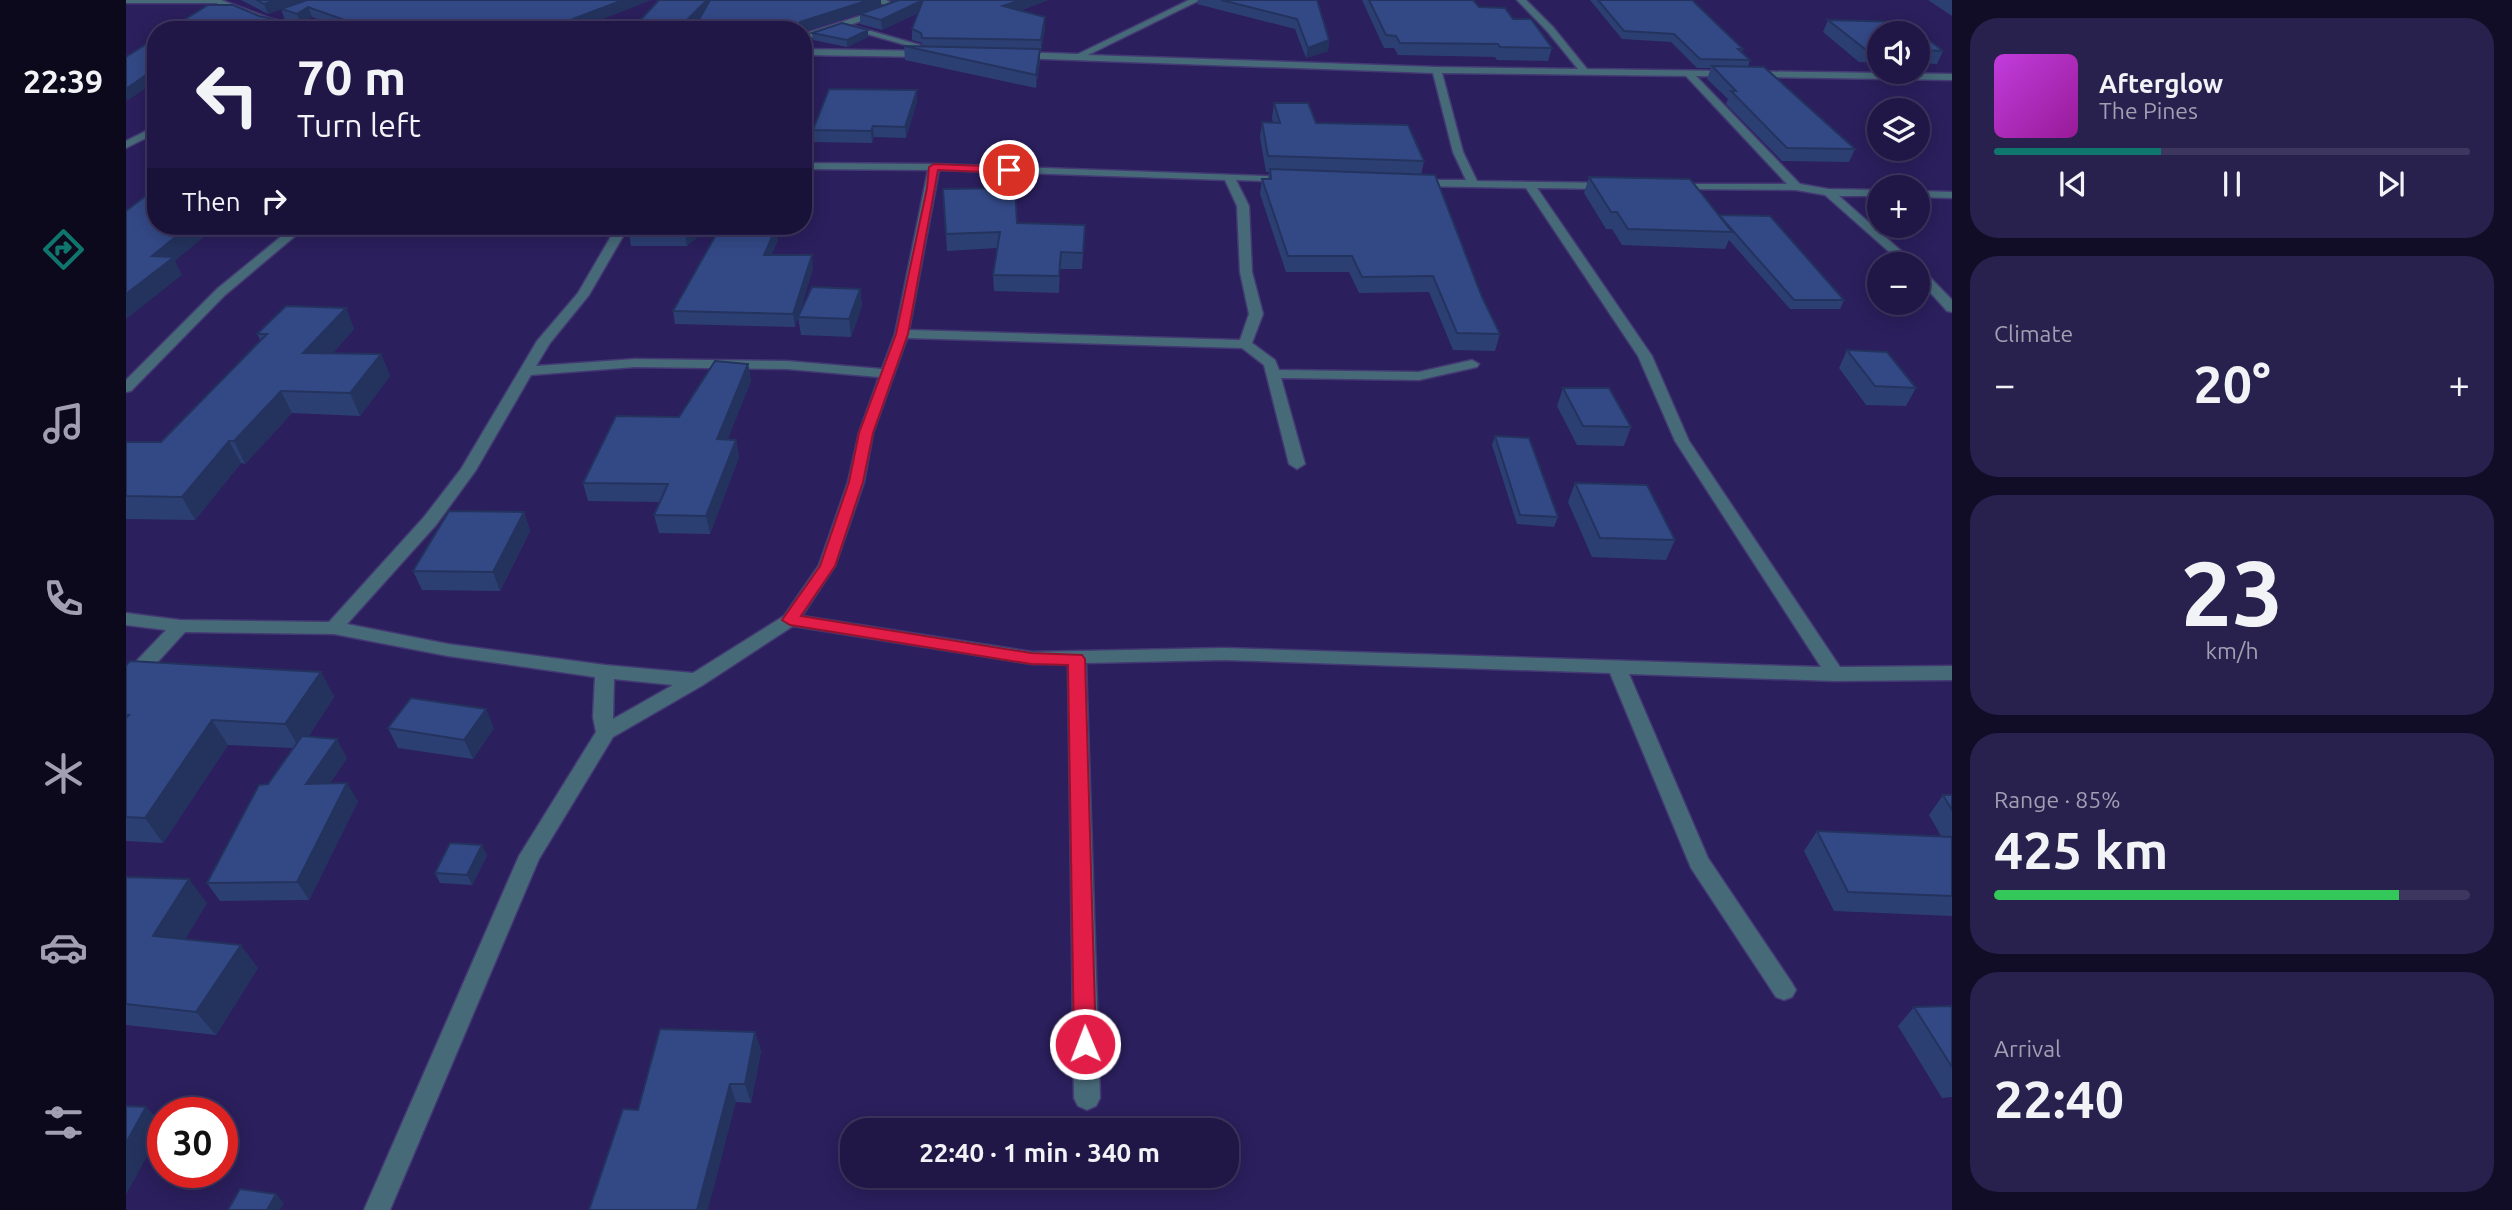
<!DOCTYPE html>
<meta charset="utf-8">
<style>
:root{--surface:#201746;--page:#28204d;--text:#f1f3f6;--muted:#a29fb3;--line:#3d365f;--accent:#0f766e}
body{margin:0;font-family:Ubuntu,sans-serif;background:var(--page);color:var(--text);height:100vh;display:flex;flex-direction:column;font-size:26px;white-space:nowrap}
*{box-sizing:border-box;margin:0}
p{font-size:23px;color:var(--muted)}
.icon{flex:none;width:38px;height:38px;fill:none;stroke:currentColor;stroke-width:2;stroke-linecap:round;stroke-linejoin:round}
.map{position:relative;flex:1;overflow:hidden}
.details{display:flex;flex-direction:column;gap:18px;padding:18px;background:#120d26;width:560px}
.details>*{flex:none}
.hud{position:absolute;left:21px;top:21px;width:665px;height:214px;border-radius:28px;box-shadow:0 4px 18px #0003,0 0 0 2px var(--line);background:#201746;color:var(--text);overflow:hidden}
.fabs{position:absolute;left:1741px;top:21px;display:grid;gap:14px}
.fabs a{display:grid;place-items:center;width:63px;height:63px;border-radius:50%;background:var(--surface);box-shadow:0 4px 18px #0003,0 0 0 2px var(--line);font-size:35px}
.speed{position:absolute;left:21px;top:1097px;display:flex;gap:14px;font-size:35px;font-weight:700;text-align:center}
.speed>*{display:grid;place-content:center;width:91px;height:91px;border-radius:50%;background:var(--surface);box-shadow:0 4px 18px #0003,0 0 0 2px var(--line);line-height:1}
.speed .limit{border:10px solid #d22;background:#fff;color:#111}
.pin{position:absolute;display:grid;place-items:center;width:60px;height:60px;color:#fff;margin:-30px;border:4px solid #fff;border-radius:50%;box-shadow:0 2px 7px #0007}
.me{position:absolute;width:77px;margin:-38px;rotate:359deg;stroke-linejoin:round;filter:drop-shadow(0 0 5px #0008)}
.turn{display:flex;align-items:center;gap:24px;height:147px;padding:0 35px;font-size:32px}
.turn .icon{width:91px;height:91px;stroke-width:2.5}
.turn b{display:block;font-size:49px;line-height:60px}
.then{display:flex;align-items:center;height:66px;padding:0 35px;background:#0003;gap:14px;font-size:26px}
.big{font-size:52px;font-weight:700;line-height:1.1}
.details .card{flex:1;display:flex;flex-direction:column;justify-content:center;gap:10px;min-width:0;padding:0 24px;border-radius:28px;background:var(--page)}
.details .dial{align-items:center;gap:0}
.dial b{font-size:91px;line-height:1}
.song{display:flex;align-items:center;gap:21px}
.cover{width:84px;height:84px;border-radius:10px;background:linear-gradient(135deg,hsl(290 70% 55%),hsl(300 70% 35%))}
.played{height:7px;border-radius:4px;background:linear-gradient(90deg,var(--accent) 35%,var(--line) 35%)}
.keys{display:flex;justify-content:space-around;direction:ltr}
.heat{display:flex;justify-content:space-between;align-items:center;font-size:38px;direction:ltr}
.charge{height:10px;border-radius:5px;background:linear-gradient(90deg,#34c759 85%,var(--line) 0)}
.trip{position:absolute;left:714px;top:1118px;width:399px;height:70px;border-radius:28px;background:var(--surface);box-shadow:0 4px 18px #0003,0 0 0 2px var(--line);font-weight:700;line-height:70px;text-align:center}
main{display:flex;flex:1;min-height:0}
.dock{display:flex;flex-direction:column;width:126px;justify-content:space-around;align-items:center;background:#0d091c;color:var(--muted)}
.dock .icon{width:49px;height:49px}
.dock .active{color:var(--accent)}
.dock b{font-size:32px;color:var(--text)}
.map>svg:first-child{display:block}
</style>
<main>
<nav class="dock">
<b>22:39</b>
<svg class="icon active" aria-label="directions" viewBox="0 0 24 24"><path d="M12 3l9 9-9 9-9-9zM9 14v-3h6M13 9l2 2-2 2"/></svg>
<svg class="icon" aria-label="music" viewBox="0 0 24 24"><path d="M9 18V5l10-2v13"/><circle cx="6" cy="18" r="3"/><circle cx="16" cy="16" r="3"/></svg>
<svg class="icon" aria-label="phone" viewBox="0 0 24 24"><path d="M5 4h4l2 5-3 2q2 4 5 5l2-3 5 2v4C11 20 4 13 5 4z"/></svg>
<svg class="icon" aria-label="climate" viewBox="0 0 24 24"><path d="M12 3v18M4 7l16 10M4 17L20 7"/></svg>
<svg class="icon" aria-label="car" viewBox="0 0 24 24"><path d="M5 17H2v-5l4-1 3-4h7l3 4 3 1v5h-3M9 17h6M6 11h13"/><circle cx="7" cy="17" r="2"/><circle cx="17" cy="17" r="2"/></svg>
<svg class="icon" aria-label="filters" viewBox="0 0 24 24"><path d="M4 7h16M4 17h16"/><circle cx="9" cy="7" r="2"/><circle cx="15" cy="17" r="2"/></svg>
</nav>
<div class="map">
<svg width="1826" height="1210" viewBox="0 0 1826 1210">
<rect width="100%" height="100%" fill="#2b1f5d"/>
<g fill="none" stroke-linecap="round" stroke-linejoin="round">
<defs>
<path id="minor" d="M 0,0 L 95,0 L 143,18 L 188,30 L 171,30 L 137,22 L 90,3 L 0,3 Z
M 749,0 L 760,0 L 774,7 L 724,25 L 794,45 L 794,49 L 716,27 L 677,40 L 677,34 L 762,7 Z
M 1063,0 L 1074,0 L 962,55 L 1311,67 L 1452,69 L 1421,31 L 1391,0 L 1400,0 L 1427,27 L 1461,69 L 1826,74 L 1826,80 L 1570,76 L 1674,184 L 1702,189 L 1754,190 L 1754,196 L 1713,196 L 1790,264 L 1777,264 L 1699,195 L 1670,190 L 1545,189 L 1543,187 L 1549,184 L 1661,184 L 1560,76 L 1316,73 L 1337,152 L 1351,181 L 1482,183 L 1488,186 L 1482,189 L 1411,188 L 1526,356 L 1563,441 L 1714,667 L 1826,666 L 1826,680 L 1709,681 L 1503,674 L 1582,858 L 1666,983 L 1670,990 L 1666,997 L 1658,1000 L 1650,997 L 1565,868 L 1484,673 L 1098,660 L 960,663 L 974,1098 L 970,1106 L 961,1110 L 952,1106 L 948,1098 L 942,664 L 906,664 L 667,626 L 577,685 L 487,737 L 413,859 L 264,1210 L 238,1210 L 393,856 L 470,732 L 467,717 L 469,677 L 322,656 L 208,634 L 59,632 L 7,689 L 0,691 L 0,672 L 40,630 L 0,625 L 0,613 L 54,620 L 203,622 L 298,517 L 335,469 L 411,341 L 452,293 L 491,226 L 503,226 L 463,295 L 424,343 L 410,366 L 509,359 L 661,361 L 756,369 L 769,334 L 802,170 L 677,169 L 677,163 L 808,164 L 1168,177 L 1169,179 L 1164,182 L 1110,180 L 1123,206 L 1126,272 L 1137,314 L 1126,343 L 1149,360 L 1153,370 L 1293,372 L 1346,360 L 1353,364 L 1351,367 L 1293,380 L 1155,378 L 1179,464 L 1171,469 L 1163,464 L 1138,365 L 1116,348 L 781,338 L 747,433 L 738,482 L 709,566 L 676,616 L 906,652 L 1098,648 L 1695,667 L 1549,441 L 1512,356 L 1400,188 L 1290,186 L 1284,183 L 1290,180 L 1340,180 L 1327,152 L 1307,73 L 891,58 L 886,55 L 891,52 L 952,54 ZM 813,170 L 1099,180 L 1111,206 L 1114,272 L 1123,314 L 1114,340 L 783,330 ZM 509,367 L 661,369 L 753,377 L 733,433 L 722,482 L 693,565 L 658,616 L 567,673 L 479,665 L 322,644 L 221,624 L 310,525 L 350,470 L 405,375 ZM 488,679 L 547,685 L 487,719 Z
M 677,49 L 800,51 L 805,54 L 800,57 L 677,55 Z
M 30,126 L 30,133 L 0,148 L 0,141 Z
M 1792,191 L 1826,192 L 1826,198 L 1792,197 Z
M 168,226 L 181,226 L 99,295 L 5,391 L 0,392 L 0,380 L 91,289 Z
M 1792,268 L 1796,269 L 1826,300 L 1826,312 L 1821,311 L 1792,279 Z"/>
</defs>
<use href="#minor" stroke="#433973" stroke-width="3"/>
<use href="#minor" fill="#476a79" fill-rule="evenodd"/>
</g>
<path fill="#2c3f73" d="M 115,0 L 525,0 L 448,30 L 221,30 L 186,17 L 175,24 L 159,20 L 155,9 L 142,14 Z
M 763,0 L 922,0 L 893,11 L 919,17 L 919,28 L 915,51 L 914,51 L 914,62 L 910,88 L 779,60 L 778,46 L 796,47 L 796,43 L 786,40 L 786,29 L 792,13 L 756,30 L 734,24 L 734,14 L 744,10 L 677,32 L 573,20 L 755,6 L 770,1 Z
M 1072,0 L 1191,0 L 1203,40 L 1202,51 L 1180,58 L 1169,29 L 1071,4 Z
M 1236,0 L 1347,0 L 1353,7 L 1387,19 L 1426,48 L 1422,61 L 1371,60 L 1369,57 L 1272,55 L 1268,48 L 1258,48 Z
M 1464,0 L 1566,0 L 1617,49 L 1616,52 L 1624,60 L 1622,67 L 1729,149 L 1723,162 L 1656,161 L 1600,104 L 1602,99 L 1581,79 L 1585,68 L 1571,68 L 1545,42 L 1496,39 Z
M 1802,0 L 1826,0 L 1826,16 Z
M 1702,20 L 1779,22 L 1817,51 L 1811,64 L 1792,63 L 1792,33 L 1754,33 L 1754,63 L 1733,62 L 1697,32 Z
M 742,30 L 742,37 L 721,47 L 687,40 L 686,33 Z
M 791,90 L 791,101 L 780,138 L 748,137 L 746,143 L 688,142 L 687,130 Z
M 1148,103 L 1190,123 L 1298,161 L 1295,175 L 1374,334 L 1369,351 L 1327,350 L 1303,292 L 1233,293 L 1223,272 L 1160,272 L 1134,194 L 1136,179 L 1142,179 L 1143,172 L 1140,172 L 1134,137 L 1136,122 L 1147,122 L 1146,118 Z
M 1463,177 L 1593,215 L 1718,300 L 1714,309 L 1664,309 L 1603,240 L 1599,249 L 1496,245 L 1486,229 L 1480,229 L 1458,193 Z
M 817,189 L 891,223 L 959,225 L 956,269 L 934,269 L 933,293 L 868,291 L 867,275 L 871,248 L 821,251 Z
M 507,226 L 584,226 L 561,246 L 505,246 L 503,234 Z
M 640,228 L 652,240 L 645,255 L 687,268 L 669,327 L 549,324 L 547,311 Z
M 734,289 L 736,306 L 725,337 L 675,335 L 672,317 Z
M 220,308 L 228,329 L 207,353 L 255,354 L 264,376 L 234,416 L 166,413 L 119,464 L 115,463 L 69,520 L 0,519 L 0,442 L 35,442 L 135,341 L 131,334 Z
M 1721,350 L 1790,388 L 1780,406 L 1740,405 L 1713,368 Z
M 622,364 L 625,381 L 601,439 L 610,440 L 613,457 L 584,534 L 533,533 L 528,515 L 534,502 L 462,501 L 457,483 L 553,417 Z
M 1437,388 L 1505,427 L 1498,446 L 1451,445 L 1431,406 Z
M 1369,436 L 1432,517 L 1428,527 L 1391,524 L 1366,445 Z
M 1449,483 L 1549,540 L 1540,560 L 1466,557 L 1442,502 Z
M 398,512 L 404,531 L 374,591 L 296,590 L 287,571 Z
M 0,666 L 195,672 L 208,697 L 182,737 L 221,758 L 204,783 L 232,801 L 183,900 L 94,901 L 81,883 L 142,784 L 167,748 L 102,745 L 37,843 L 0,841 Z
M 262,728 L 368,728 L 347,759 L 272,748 Z
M 1817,795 L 1826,795 L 1826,916 L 1708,911 L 1678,851 L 1691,831 L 1815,836 L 1803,815 Z
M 361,855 L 346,885 L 314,883 L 309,873 Z
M 0,877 L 81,903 L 59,939 L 132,968 L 90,1035 L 0,1025 Z
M 1826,1006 L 1826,1097 L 1816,1098 L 1772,1026 L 1788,1007 Z
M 629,1032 L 635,1051 L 625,1103 L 610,1102 L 512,1110 Z"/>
<path fill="#24335e" d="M 149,0 L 184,0 L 142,14 L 138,4 Z
M 497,0 L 525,0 L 448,30 L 418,30 Z
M 581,0 L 588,0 L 589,4 L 563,30 L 551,30 Z
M 743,0 L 755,0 L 755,6 L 677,32 L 677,30 L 673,30 L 674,22 Z
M 797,0 L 797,10 L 756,30 L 755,20 Z
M 895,0 L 922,0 L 878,16 L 877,6 Z
M 182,7 L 186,17 L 175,24 L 171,14 Z
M 919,17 L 919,28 L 915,51 L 915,40 Z
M 160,22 L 163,30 L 147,30 Z
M 742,30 L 742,37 L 721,47 L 721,40 Z
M 1203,40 L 1202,51 L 1180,58 L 1182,48 Z
M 914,49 L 914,62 L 910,88 L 910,75 Z
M 30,68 L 30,81 L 1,101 L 0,98 L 0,89 Z
M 791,90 L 791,101 L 780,138 L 779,127 Z
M 747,126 L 748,137 L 746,143 L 745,131 Z
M 63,226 L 91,226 L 49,261 L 56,275 L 0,319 L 0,294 L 26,256 Z
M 568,226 L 584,226 L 561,246 L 559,234 Z
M 650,228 L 652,240 L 640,267 L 638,255 Z
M 686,255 L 687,268 L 669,327 L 667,314 Z
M 734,289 L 736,306 L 725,337 L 723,319 Z
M 220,308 L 228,329 L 187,375 L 177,353 Z
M 255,354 L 264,376 L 234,416 L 224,393 Z
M 622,364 L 625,381 L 595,457 L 591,439 Z
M 155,391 L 166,413 L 119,464 L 108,441 Z
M 610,440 L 613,457 L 584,534 L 580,516 Z
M 103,441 L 115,463 L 69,520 L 56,497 Z
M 398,512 L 404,531 L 374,591 L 367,572 Z
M 195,672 L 208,697 L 174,749 L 159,724 Z
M 360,709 L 368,728 L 347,759 L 338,740 Z
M 86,720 L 102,745 L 37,843 L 19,818 Z
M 211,739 L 221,758 L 191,802 L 180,784 Z
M 221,783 L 232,801 L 183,900 L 171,882 Z
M 356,845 L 361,855 L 346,885 L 341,875 Z
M 63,879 L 81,903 L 47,959 L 27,936 Z
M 115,945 L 132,968 L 90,1035 L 70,1012 Z
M 629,1032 L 635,1051 L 625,1103 L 619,1084 Z
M 604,1084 L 610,1102 L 582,1210 L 571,1210 Z
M 20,1107 L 37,1124 L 37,1127 L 0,1195 L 0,1143 Z
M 150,1194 L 158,1203 L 154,1210 L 141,1210 Z"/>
<path fill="#334986" stroke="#24335e" stroke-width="2" d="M 131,0 L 149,0 L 138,4 Z
M 181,0 L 497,0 L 418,30 L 243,30 L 244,29 L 182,7 L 171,14 L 155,9 Z
M 533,0 L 581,0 L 551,30 L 505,30 Z
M 584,0 L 743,0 L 674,22 L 673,30 L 567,30 Z
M 773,0 L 895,0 L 877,6 L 919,17 L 915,40 L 796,38 L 795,33 L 786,29 L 797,0 L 755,20 L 734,14 Z
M 1095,0 L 1191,0 L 1203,40 L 1182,48 L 1171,19 Z
M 1243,0 L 1347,0 L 1353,7 L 1379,8 L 1387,19 L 1405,19 L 1426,48 L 1374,47 L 1372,44 L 1274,43 L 1270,36 L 1260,35 Z
M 1472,0 L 1566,0 L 1617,49 L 1612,49 L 1624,60 L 1574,59 L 1548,34 L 1498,31 Z
M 82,5 L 107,5 L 133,16 L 160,22 L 147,30 L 42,30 Z
M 1702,20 L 1779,22 L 1817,51 L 1792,50 L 1792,33 L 1754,33 L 1754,50 L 1739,49 Z
M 716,23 L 742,30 L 721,40 L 686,33 Z
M 30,38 L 30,68 L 0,89 L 0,57 Z
M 778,46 L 914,49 L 910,75 Z
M 1586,66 L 1638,67 L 1729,149 L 1661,148 L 1605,91 L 1610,91 Z
M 703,89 L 791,90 L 779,127 L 747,126 L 745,131 L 687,130 Z
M 1148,103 L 1182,103 L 1190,123 L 1282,125 L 1298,161 L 1142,156 L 1136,122 L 1154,123 Z
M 1144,169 L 1309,175 L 1356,297 L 1374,334 L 1331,333 L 1307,276 L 1236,277 L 1226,256 L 1162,256 L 1136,179 L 1145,179 Z
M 1463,177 L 1564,179 L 1606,232 L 1502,229 L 1491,212 L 1485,212 Z
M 889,188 L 891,223 L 959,225 L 957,253 L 935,252 L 933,276 L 867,275 L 874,232 L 820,234 L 817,189 Z
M 25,192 L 30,192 L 30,226 L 63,226 L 26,256 L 48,257 L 0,294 L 0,211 Z
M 1593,215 L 1644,216 L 1718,300 L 1668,300 Z
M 507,226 L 568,226 L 559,234 L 503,234 Z
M 595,226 L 633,226 L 633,227 L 650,228 L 638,255 L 686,255 L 667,314 L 547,311 Z
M 686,287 L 734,289 L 723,319 L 672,317 Z
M 160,306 L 220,308 L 177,353 L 255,354 L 224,393 L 155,391 L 108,441 L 103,441 L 56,497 L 0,496 L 0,442 L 35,442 L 141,334 L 131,334 Z
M 1721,350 L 1761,352 L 1790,388 L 1749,386 Z
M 589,361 L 622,364 L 591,439 L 610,440 L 580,516 L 528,515 L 542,484 L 457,483 L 490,416 L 553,417 Z
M 1437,388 L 1483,388 L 1505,427 L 1457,426 Z
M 1369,436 L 1403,438 L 1432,517 L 1394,515 Z
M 1449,483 L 1521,485 L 1549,540 L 1474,538 Z
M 323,511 L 398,512 L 367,572 L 287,571 Z
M 4,661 L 195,672 L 159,724 L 86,720 L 19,818 L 0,817 L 0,718 L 3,715 L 0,715 L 0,666 Z
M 285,698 L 360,709 L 338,740 L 262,728 Z
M 176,736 L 211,739 L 180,784 L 221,783 L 171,882 L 81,883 L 133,785 L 142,784 Z
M 1817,795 L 1826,795 L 1826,810 Z
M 1691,831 L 1826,837 L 1826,896 L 1722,892 Z
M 324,843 L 356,845 L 341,875 L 309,873 Z
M 0,877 L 63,879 L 27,936 L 115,945 L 70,1012 L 0,1004 Z
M 1826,1006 L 1826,1067 L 1788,1007 Z
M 534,1029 L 629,1032 L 619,1084 L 604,1084 L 571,1210 L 463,1210 L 497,1109 L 512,1110 Z
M 0,1106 L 20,1107 L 0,1143 Z
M 114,1189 L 150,1194 L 141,1210 L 102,1210 Z"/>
<path fill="#e11d48" stroke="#92132f" stroke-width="2" d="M 808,164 L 883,167 L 888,170 L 883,173 L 812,170 L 782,334 L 747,433 L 737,482 L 709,566 L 675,616 L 905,653 L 956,655 L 959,659 L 970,1044 L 967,1051 L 959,1054 L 951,1051 L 948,1044 L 942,665 L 905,664 L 664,625 L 656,620 L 694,566 L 723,482 L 733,433 L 770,334 L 801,188 L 803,167 Z"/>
</svg>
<div class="fabs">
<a><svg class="icon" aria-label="sound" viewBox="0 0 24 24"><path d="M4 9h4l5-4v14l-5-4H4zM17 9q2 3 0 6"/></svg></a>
<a><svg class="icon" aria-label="layers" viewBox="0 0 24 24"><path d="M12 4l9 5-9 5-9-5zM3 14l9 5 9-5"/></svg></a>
<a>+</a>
<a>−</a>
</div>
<div class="speed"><div class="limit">30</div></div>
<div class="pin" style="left:883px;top:170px;background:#d93025"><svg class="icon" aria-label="arrive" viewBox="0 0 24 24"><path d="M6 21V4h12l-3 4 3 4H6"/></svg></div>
<svg class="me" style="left:959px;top:1044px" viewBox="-20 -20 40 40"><circle r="17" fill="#e11d48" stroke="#fff" stroke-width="3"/><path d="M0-11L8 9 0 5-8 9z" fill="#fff"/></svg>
<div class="trip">22:40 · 1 min · 340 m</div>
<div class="hud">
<div class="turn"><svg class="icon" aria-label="left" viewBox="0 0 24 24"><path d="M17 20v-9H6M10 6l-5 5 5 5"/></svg><div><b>70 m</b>Turn left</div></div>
<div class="then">Then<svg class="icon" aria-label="right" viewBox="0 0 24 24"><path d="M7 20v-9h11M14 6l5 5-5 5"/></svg></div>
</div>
</div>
<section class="details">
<div class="card">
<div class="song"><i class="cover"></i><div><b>Afterglow</b><p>The Pines</p></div></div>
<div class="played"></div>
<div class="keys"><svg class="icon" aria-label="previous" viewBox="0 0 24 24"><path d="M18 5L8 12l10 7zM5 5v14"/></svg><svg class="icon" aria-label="pause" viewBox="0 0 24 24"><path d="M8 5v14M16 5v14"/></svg><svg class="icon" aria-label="next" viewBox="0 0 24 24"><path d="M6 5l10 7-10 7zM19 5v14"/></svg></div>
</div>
<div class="card"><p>Climate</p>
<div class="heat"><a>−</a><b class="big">20°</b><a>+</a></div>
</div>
<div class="card dial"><b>23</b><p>km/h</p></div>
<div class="card"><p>Range · 85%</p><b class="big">425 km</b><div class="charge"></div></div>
<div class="card"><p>Arrival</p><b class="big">22:40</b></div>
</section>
</main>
